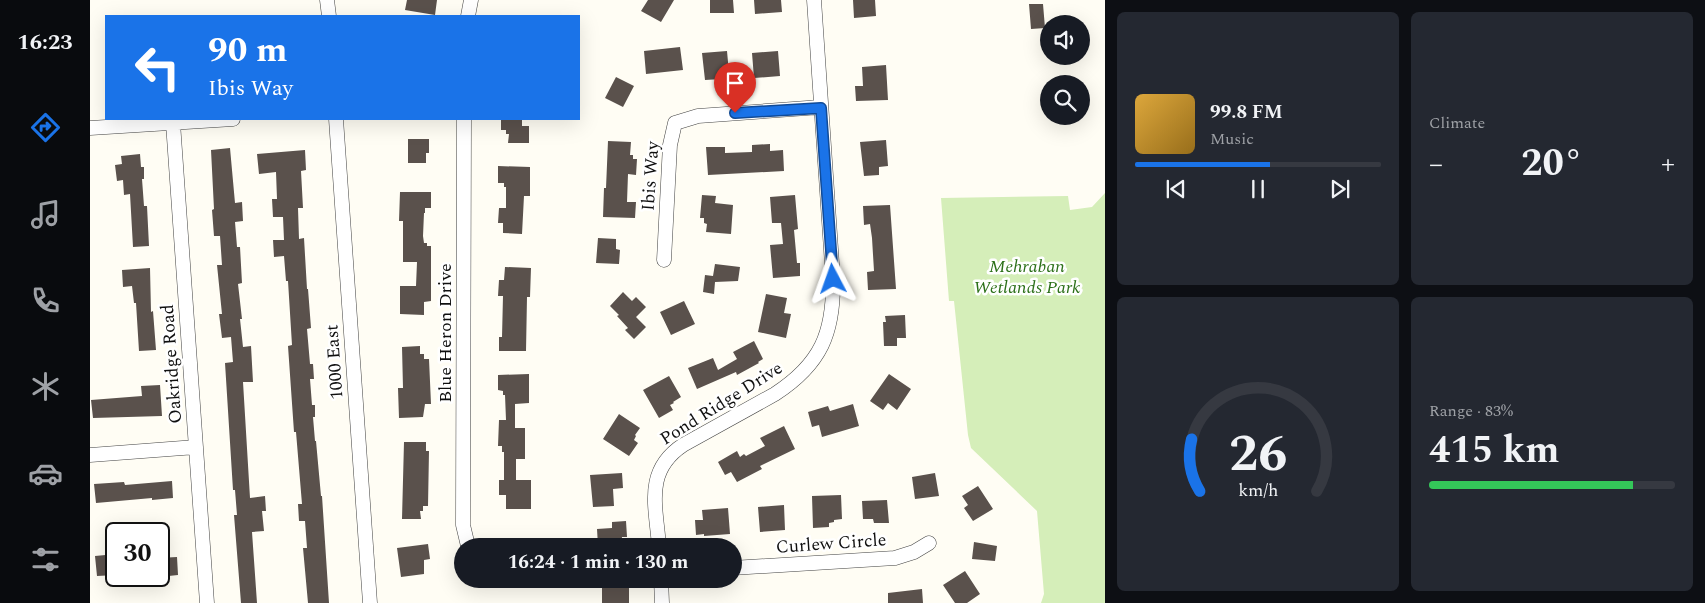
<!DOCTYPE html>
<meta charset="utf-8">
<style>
:root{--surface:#171b24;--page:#242831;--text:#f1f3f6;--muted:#9ea1a6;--line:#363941;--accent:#1a73e8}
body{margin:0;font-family:Spectral,serif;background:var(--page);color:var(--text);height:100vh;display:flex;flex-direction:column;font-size:19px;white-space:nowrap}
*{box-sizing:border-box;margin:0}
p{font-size:16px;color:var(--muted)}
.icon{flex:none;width:28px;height:28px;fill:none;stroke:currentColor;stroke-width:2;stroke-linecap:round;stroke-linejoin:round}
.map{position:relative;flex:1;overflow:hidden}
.details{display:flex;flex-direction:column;gap:12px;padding:12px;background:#0d0f14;width:600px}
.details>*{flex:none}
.banner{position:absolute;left:15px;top:15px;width:475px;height:105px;border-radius:0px;box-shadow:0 5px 20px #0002;background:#1a73e8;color:#fff;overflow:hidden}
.buttons{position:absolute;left:950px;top:15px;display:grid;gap:10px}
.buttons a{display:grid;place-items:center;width:50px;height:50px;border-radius:50%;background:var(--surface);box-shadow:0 5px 20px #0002;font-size:25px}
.speed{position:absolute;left:15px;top:522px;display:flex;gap:10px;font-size:25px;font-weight:700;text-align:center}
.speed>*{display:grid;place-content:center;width:65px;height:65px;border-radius:50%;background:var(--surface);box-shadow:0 5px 20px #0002;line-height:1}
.speed .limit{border:2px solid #111;border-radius:8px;background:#fff;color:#111}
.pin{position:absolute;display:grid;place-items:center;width:42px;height:42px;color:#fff;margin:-51px -21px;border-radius:50% 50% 50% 0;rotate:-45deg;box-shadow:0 0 5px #0007}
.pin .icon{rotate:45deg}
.me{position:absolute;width:55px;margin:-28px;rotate:356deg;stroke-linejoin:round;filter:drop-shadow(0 0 4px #0008)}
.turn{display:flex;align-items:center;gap:18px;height:105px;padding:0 20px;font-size:22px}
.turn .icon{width:65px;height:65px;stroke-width:2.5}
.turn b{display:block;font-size:35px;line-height:42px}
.big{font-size:38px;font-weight:700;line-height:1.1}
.details .widget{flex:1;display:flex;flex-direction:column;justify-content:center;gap:8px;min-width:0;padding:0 18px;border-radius:8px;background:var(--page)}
.details .dial{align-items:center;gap:0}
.dial svg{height:130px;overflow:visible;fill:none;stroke:var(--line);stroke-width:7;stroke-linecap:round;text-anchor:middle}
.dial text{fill:var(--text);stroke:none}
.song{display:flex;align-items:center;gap:15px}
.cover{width:60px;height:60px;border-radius:8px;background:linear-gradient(135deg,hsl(40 70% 55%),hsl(40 70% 35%))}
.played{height:5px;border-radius:2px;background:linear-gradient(90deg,var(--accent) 55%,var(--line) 55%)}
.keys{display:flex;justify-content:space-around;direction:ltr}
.heat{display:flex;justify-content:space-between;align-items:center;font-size:28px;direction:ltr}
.charge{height:8px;border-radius:4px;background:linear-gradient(90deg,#34c759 83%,var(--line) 0)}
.details .tiles{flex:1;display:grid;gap:12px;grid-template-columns:repeat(2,1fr)}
.trip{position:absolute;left:364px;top:538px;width:288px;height:50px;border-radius:25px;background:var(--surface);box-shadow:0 5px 20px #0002;font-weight:700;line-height:50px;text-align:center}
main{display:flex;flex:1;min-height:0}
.tabs{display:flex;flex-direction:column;width:90px;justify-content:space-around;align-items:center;background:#090b0e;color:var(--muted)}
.tabs .icon{width:35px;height:35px}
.tabs .active{color:var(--accent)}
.tabs b{font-size:22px;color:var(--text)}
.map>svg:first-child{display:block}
</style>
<main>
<nav class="tabs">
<b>16:23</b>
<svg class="icon active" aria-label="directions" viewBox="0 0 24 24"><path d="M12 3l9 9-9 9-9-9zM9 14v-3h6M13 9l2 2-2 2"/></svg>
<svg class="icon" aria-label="music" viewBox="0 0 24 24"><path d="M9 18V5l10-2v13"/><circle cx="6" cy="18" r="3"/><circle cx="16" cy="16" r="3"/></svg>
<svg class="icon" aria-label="phone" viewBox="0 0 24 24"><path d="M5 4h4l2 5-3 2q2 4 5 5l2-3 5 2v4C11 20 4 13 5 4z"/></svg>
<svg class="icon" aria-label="climate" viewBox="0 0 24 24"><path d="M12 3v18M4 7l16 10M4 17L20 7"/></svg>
<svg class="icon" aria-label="car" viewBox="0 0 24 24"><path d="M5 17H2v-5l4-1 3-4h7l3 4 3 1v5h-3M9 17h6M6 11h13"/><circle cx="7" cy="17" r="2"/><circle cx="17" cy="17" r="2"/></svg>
<svg class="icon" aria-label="filters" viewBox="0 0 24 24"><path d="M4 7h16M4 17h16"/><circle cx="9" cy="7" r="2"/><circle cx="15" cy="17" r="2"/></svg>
</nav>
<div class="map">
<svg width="1015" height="603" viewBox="0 0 1015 603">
<rect width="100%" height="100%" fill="#fffdf4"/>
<path fill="#d5eeb9" d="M 1015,193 L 1015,603 L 951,603 L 954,594 L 947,511 L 881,448 L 878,435 L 864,301 L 859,301 L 851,198 L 978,196 L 980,210 L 1002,207 Z"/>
<path fill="#5a514c" d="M 317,0 L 347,0 L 345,15 L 315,10 Z
M 558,0 L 584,0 L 571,22 L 551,11 Z
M 620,0 L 643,0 L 644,13 L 620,13 Z
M 664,0 L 691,0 L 692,12 L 665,14 Z
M 763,0 L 785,0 L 786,16 L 764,18 Z
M 939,4 L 953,4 L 955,28 L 941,29 Z
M 590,47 L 593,70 L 556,74 L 554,51 Z
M 637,51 L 639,73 L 631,74 L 632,79 L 615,80 L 612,53 Z
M 688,51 L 690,76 L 664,78 L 662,53 Z
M 796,65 L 798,100 L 766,101 L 765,86 L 773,86 L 772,67 Z
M 526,77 L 544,86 L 533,107 L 515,98 Z
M 411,119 L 432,119 L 432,126 L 439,126 L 439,143 L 418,143 L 419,134 L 416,134 L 416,130 L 411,130 Z
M 318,139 L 339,139 L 339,153 L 336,153 L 336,163 L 318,163 Z
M 796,140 L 798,166 L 789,167 L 789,175 L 774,176 L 770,142 Z
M 518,141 L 541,142 L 540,155 L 543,155 L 543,159 L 547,159 L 546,175 L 538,174 L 537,202 L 546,202 L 545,218 L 513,217 L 514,188 L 516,188 Z
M 680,144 L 680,151 L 693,150 L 694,171 L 618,175 L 616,147 L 635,147 L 635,153 L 662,152 L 662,145 Z
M 140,148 L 145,203 L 152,202 L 153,221 L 145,222 L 147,247 L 150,247 L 152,283 L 148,284 L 152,319 L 150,319 L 153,347 L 161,346 L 163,382 L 153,382 L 160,498 L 175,496 L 176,511 L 172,511 L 174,531 L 162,532 L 167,603 L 151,603 L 144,515 L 147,515 L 145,490 L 143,490 L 135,363 L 143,362 L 141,337 L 132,338 L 129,314 L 132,314 L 127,265 L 132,265 L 130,236 L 124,236 L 122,210 L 124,209 L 121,150 Z
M 215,150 L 216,170 L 211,171 L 213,208 L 208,208 L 209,239 L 214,238 L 217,289 L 218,289 L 221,328 L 217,329 L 220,364 L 223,364 L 224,379 L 220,379 L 222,405 L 225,405 L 225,417 L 223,417 L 225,441 L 226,441 L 231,496 L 232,496 L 239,603 L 218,603 L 213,548 L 217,548 L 215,521 L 209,521 L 208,504 L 212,504 L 206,432 L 204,432 L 198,346 L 202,345 L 198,281 L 196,281 L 194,256 L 184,257 L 183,240 L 194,240 L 193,217 L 183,217 L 182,199 L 187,199 L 186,172 L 169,174 L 167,154 Z
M 50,154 L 51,167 L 54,167 L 54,179 L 52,179 L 54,206 L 57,206 L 59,246 L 43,247 L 40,194 L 34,195 L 33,180 L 27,181 L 25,165 L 32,164 L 31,156 Z
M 408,166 L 440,167 L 440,196 L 434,196 L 432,234 L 413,233 L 413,223 L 408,223 L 409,208 L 416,208 L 416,187 L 414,187 L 414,183 L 408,183 Z
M 310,192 L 341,192 L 341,208 L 335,208 L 335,213 L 334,213 L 333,236 L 334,243 L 337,243 L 337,246 L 341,246 L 341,301 L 334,302 L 334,315 L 310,314 L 310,286 L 326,286 L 327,262 L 313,262 L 313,221 L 309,221 Z
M 612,195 L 626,196 L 625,203 L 643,205 L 641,234 L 616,232 L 617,224 L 614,223 L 614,218 L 610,218 Z
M 705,195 L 708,229 L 704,230 L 707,263 L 710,263 L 710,276 L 683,278 L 680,245 L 693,244 L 691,223 L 682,223 L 680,197 Z
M 800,205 L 806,289 L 778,290 L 777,272 L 784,271 L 782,238 L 780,224 L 774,225 L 773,206 Z
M 508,238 L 526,239 L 526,249 L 530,250 L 529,264 L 506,263 Z
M 625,264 L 650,267 L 648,281 L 625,282 L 624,294 L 613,292 L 615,275 L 623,276 Z
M 415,267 L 441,268 L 440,297 L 437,297 L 436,351 L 409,351 L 409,337 L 412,337 L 413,296 L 408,296 L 409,280 L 414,280 Z
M 60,268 L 61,312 L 63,311 L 66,350 L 49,351 L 46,303 L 44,303 L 42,286 L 33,287 L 32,270 Z
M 533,292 L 542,301 L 546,297 L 556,307 L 546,317 L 556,327 L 544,339 L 535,330 L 538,328 L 527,316 L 529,315 L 520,306 Z
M 676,294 L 697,298 L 694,313 L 701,314 L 696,338 L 668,332 Z
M 594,301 L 605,324 L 581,335 L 570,312 Z
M 815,315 L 816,338 L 807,338 L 807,346 L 794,346 L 793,322 L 796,322 L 795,316 Z
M 664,341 L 673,359 L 668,362 L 669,363 L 647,375 L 646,372 L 607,389 L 598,368 L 623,358 L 628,370 L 647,359 L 643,352 Z
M 330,346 L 330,354 L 334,354 L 334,359 L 339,359 L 341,404 L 335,404 L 333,417 L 309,418 L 308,388 L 313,388 L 312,347 Z
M 439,374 L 439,403 L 425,404 L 425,428 L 435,428 L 435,459 L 426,459 L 426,480 L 441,480 L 441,509 L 416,509 L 416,495 L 409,495 L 409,480 L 414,480 L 414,452 L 412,452 L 412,446 L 408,446 L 409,420 L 416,420 L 415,395 L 413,395 L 413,391 L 408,390 L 408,375 Z
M 799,374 L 821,389 L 807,410 L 798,403 L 793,410 L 780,401 Z
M 579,376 L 591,397 L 583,402 L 584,403 L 580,405 L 583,410 L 569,418 L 553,390 Z
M 70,385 L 72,416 L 3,418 L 1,400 L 52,396 L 51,386 Z
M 763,404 L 769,426 L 732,437 L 729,425 L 722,427 L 718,412 L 738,406 L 740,411 Z
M 529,414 L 550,428 L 545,435 L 546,436 L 544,440 L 548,443 L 539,456 L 513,439 Z
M 694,426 L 705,449 L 670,466 L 672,469 L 647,482 L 641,472 L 635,475 L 628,462 L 647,451 L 650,457 L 654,454 L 656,456 L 675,446 L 670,438 Z
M 314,442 L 336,442 L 336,451 L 339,451 L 338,506 L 333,506 L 333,511 L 330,511 L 331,519 L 312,519 Z
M 532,473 L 533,488 L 523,489 L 524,506 L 503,507 L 500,475 Z
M 845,473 L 849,496 L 825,499 L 822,477 Z
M 82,481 L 83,498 L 62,500 L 62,498 L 6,503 L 4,484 L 34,482 L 35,485 Z
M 888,486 L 903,509 L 883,521 L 874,508 L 878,505 L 872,496 Z
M 751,495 L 752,519 L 744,520 L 744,522 L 739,523 L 739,527 L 723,528 L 722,496 Z
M 797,500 L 799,523 L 784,523 L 783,519 L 773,519 L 772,501 Z
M 694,505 L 695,530 L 670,532 L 668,507 Z
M 638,508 L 640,534 L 614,536 L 614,534 L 606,535 L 605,520 L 613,520 L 612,510 Z
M 536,521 L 537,537 L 532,537 L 531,546 L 508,546 L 507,529 L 522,528 L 522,522 Z
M 884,542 L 907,546 L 905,561 L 882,559 Z
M 338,544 L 340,559 L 334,560 L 334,574 L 311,577 L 307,548 Z
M 26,554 L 26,575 L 7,576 L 5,556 Z
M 87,557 L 88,575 L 69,577 L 69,558 Z
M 875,571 L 890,594 L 877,603 L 865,603 L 853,585 Z
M 512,579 L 533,579 L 533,585 L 539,585 L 539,603 L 512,603 Z
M 832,589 L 833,603 L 798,603 L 798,593 Z"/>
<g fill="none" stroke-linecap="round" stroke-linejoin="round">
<defs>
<path id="minor" d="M 237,0 L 239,16
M 378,16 L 381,0
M 246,119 L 280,603
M 374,119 L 373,525 L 378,546
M 83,123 L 117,603
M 0,128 L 143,119
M 574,260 L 580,145 L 585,123 L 608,116 L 731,107
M 0,455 L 106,447
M 569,546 C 566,506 554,471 593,445 L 685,394 C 731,364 744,333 743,279 L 724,0
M 642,568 L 805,558 L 824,552 L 839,543
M 571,579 L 572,603"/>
</defs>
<use href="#minor" stroke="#434343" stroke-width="15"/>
<use href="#minor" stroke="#fff" stroke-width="14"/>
</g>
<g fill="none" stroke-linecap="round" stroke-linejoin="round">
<defs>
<path id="route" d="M 645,113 L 731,108 L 743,279"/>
</defs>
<use href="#route" stroke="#114b97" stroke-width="12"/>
<use href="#route" stroke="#1a73e8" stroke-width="9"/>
</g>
<g text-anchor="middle" stroke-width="5" stroke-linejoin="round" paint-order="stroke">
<g font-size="18" fill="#101010" stroke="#fff">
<text transform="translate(560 176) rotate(-86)" y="6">Ibis Way</text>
<text transform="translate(355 333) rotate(-90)" y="6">Blue Heron Drive</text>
<text transform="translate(244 362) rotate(-94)" y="6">1000 East</text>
<text transform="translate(81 364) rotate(-94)" y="6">Oakridge Road</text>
<text transform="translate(631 403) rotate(-32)" y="6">Pond Ridge Drive</text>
<text transform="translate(741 543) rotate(-4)" y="6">Curlew Circle</text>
</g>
<g font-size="18" font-style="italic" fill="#2c7019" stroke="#fff">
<text x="937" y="272">Mehraban<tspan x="937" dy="21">Wetlands Park</tspan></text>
</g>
</g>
</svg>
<div class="buttons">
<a><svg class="icon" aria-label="sound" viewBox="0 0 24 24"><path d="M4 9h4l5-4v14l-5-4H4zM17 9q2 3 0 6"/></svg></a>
<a><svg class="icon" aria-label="search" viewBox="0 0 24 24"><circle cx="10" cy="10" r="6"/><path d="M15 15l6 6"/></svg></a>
</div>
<div class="speed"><div class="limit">30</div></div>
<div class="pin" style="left:645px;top:113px;background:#d93025"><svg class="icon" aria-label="arrive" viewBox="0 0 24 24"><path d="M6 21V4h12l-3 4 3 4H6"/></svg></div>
<svg class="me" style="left:743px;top:279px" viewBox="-20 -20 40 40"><path d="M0-17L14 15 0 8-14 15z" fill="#1a73e8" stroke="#fff" stroke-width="4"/></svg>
<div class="trip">16:24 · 1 min · 130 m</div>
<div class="banner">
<div class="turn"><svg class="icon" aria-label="left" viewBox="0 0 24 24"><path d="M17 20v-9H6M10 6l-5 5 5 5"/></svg><div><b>90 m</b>Ibis Way</div></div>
</div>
</div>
<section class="details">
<div class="tiles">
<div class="widget">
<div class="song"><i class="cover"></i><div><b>99.8 FM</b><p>Music</p></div></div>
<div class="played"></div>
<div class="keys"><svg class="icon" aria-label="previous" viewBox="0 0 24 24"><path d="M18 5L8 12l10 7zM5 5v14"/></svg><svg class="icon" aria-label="pause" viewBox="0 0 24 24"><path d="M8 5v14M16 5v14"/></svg><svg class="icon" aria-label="next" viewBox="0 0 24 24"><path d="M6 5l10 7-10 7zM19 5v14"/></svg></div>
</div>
<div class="widget"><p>Climate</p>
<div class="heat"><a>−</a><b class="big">20°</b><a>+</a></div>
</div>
<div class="widget dial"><svg viewBox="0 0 100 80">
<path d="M14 69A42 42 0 1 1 86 69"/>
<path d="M14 69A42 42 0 0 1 9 37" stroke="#1a73e8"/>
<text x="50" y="56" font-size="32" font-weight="700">26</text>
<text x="50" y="72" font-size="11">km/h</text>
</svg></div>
<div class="widget"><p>Range · 83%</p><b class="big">415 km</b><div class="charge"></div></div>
</div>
</section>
</main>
